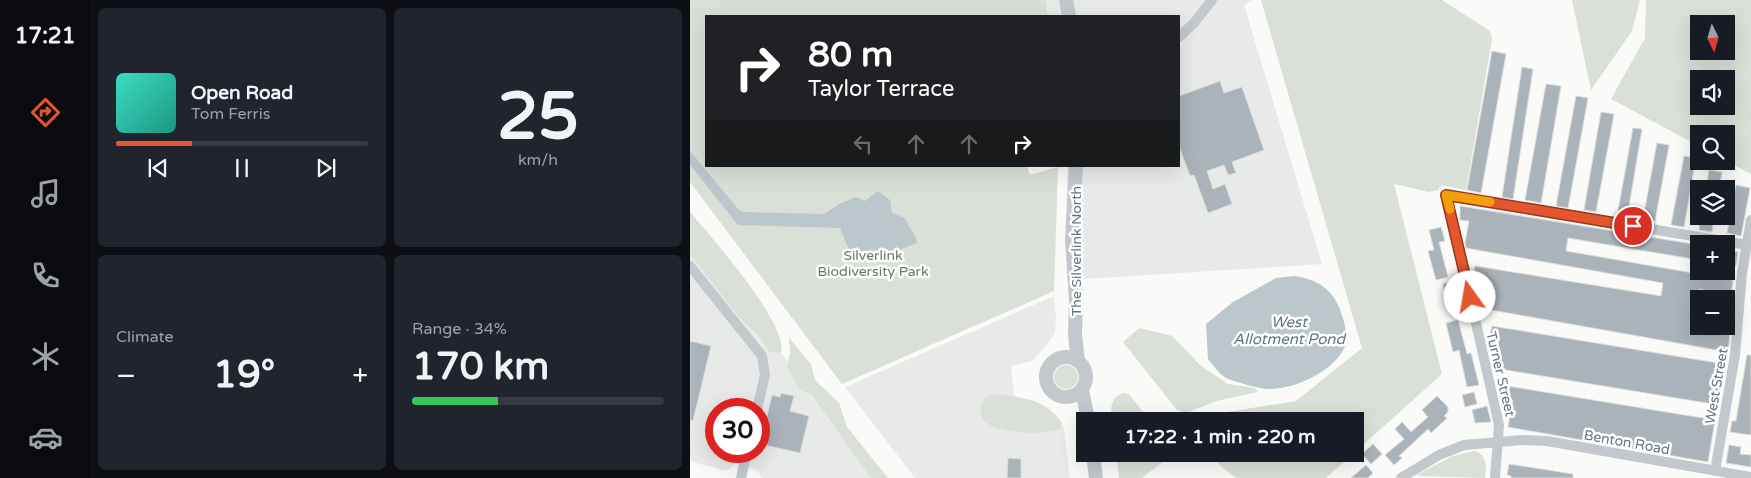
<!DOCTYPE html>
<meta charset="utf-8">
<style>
:root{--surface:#171b24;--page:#20242c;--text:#f1f3f6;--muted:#9ea1a6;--line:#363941;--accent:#e4572e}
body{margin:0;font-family:"Varela Round",sans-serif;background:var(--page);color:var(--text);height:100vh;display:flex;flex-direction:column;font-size:19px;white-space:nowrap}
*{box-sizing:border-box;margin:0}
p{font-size:16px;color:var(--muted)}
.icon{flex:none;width:28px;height:28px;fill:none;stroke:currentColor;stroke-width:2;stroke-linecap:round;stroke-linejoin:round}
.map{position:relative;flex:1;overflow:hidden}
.details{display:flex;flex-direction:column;gap:8px;padding:8px;background:#0d0f14;width:600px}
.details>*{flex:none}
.hud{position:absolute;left:15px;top:15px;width:475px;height:152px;border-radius:0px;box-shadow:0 5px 20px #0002;background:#202124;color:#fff;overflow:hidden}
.needle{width:32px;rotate:175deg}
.controls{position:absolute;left:1000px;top:15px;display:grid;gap:10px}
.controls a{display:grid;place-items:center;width:45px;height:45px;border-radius:0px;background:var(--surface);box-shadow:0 5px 20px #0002;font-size:25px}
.speed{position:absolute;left:15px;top:398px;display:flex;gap:10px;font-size:25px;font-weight:700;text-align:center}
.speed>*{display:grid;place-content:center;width:65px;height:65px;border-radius:50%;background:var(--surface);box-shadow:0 5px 20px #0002;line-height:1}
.speed .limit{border:8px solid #d22;background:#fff;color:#111}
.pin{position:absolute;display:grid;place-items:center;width:42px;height:42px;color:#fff;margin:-21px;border:2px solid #fff;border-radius:50%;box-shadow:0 1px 5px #0007}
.me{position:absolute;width:55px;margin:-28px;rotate:347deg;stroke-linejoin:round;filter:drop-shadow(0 0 4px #0008)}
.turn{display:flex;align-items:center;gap:18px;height:105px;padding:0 20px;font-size:22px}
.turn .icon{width:65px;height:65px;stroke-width:2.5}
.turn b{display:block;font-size:35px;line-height:42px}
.lanes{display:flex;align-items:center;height:48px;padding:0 20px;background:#0003;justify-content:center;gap:25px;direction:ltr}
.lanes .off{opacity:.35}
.big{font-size:38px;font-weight:700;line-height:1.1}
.details .tile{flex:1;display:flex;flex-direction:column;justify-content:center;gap:8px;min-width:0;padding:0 18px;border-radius:8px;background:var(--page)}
.details .dial{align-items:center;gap:0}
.dial b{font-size:65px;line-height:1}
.song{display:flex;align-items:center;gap:15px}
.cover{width:60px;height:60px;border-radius:8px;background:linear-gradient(135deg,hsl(170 70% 55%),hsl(170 70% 35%))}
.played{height:5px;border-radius:2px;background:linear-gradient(90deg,var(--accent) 30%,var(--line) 30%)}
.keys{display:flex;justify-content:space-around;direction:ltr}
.heat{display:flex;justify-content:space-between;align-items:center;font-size:28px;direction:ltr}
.charge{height:8px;border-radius:4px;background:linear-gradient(90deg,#34c759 34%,var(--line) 0)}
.details .tiles{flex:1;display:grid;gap:8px;grid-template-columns:repeat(2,1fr)}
.trip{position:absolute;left:386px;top:412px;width:288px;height:50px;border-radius:0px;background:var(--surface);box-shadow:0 5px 20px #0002;font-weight:700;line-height:50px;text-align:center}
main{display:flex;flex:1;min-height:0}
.dock{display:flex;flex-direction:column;width:90px;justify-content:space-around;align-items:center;background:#090b0e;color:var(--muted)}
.dock .icon{width:35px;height:35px}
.dock .active{color:var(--accent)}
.dock b{font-size:22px;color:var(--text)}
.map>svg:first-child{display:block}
</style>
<main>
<nav class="dock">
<b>17:21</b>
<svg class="icon active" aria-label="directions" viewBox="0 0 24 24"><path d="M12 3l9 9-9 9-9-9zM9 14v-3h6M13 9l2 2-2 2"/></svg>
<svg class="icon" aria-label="music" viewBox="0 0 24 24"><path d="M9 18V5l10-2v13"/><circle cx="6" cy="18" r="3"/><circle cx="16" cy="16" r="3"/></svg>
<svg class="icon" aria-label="phone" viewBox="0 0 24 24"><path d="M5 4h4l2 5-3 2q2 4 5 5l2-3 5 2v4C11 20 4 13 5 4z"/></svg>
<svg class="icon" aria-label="climate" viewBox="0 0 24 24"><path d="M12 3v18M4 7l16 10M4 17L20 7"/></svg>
<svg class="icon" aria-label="car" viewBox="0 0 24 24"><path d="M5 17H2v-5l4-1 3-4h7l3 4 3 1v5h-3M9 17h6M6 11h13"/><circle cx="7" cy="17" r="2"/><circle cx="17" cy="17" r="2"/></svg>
</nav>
<section class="details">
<div class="tiles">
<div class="tile">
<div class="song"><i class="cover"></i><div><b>Open Road</b><p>Tom Ferris</p></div></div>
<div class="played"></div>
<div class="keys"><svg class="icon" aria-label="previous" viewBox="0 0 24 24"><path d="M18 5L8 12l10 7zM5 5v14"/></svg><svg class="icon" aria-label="pause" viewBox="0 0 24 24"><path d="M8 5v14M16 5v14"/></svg><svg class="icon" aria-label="next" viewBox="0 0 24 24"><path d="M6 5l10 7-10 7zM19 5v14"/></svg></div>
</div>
<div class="tile dial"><b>25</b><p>km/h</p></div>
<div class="tile"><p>Climate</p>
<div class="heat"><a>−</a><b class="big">19°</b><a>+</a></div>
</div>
<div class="tile"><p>Range · 34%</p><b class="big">170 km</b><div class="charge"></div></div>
</div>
</section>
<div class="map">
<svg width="1061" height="478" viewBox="0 0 1061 478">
<rect width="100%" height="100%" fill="#fafaf8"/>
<path fill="#e8e9e9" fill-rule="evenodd" d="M 356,0 L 562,0 L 554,5 L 632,264 L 377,280 L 377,166 L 489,166 L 489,16 L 359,16 Z
M 0,228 L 183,478 L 72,478 L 67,470 L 45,464 L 39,469 L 32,470 L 0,461 ZM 26,409 L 69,409 L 69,451 L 26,451 Z
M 364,296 L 366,319 L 365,332 L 359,342 L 342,361 L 321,366 L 324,396 L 345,401 L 358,408 L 369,418 L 374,428 L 380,478 L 225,478 L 155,387 Z"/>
<path fill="#dadfd7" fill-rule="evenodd" d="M 0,0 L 356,0 L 358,16 L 16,16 L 16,166 L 337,166 L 340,175 L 368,167 L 364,291 L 152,384 L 0,182 Z
M 571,0 L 752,0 L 800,31 L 802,39 L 776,190 L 751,185 L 748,190 L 739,192 L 704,184 L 752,374 L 665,452 L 665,421 L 509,421 L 519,415 L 606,401 L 672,348 Z
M 882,0 L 950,0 L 942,31 L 901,90 Z
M 956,0 L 1061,0 L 1061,174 L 1036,161 L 1036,134 L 1009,134 L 1009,146 L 921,99 L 955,38 ZM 1009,24 L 1036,24 L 1036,51 L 1009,51 ZM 1009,79 L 1036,79 L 1036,106 L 1009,106 Z
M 0,212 C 20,236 98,323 91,352 L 85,353 L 79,351 L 69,336 L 47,315 L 0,254 Z
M 449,328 L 482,336 L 511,366 L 538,384 L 565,388 L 568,392 L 526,401 L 496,413 L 487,410 L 433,342 Z
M 99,338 L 121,364 L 125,380 L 149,403 L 157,427 L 198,478 L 181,478 L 122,395 L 110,390 L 100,373 L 97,366 L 100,353 Z
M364 377a12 12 0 1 1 24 0a12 12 0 1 1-24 0Z
M 434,393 L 439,394 L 460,421 L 422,421 C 421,409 419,397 434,393 Z
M 303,394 C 329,397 358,399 372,424 L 370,429 C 353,436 305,434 292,419 C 289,408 291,398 303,394 Z
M 784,451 C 798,454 796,467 795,478 L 728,476 L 730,473 L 763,456 Z
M 426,454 L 483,454 L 452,478 L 429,478 Z
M 520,454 L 663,454 L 636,478 L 546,478 L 532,467 Z"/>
<path fill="#bbc7cb" d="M 0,151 L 49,210 L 54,212 L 134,214 L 151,203 L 166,197 L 175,201 L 188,191 L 200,200 L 202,213 L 215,218 C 218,227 226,234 227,243 L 209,250 L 194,264 L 185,260 L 183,251 C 153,251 161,252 150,228 L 48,225 L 0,165 Z
M 605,276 C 634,281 647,294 654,322 C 655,328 658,338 656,344 C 646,371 604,390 577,389 C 568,388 545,382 536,378 C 529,374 523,365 518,359 L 516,324 L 543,302 L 586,278 Z"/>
<path fill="#aab3b9" stroke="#dcdcda" d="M 802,51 L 816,54 L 791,193 L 777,190 Z
M 832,67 L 843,69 L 823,199 L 812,197 Z
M 530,81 L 534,93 L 552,87 L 574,150 L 542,162 L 546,173 L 538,175 L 534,165 L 517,171 L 523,189 L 535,184 L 542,204 L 518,213 L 504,175 L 500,176 L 489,146 L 489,96 Z
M 856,84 L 871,86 L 851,203 L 835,200 Z
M 886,96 L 898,98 L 878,208 L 866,206 Z
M 911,112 L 924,114 L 906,212 L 894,210 Z
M 943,128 L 952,129 L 937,218 L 927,216 Z
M 967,143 L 979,145 L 965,221 L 953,219 Z
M 994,156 L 1006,158 L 994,227 L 981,225 Z
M 1019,170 L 1032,172 L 1029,189 L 1016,189 Z
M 1046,185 L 1060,188 L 1051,236 L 1037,233 Z
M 770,206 L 1009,245 L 1009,260 L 878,238 L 876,251 L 1043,280 L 1041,295 L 1009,289 L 1009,329 L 1040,334 L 1038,352 L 790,308 L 794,281 L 783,279 L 785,266 L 971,296 L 973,283 L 776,248 L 775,243 L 779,221 L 770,220 Z
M 1011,216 L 1024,216 L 1022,232 L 1009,230 Z
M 751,227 L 755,241 L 749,242 L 758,277 L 746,280 L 738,251 L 744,250 L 739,230 Z
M 1036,250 L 1048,252 L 1046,266 L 1036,264 Z
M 765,281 L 773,312 L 761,315 L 753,284 Z
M 768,320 L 777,354 L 781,353 L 789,385 L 777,387 L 769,350 L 763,352 L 756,323 Z
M 802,326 L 1034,364 L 1029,405 L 804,368 L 809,340 L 799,339 Z
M 0,341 L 21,346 L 3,421 L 0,420 Z
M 1057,355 L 1061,355 L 1061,435 L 1040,432 L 1042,421 L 1046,421 Z
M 817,386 L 1025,420 L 1018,462 L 818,427 L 823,400 L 815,398 Z
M 784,392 L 787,404 L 775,407 L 772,395 Z
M 91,393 L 104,396 L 100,411 L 119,416 L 110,453 L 70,444 L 82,395 L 90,397 Z
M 747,396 L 758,407 L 758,412 L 754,416 L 757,418 L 741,433 L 738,429 L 709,456 L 712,458 L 704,465 L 695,455 L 714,439 L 705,429 L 712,422 L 721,432 L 738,417 L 732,410 Z
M 797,406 L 801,422 L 785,423 L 782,410 Z
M 683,444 L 692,454 L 681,464 L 672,454 Z
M 1039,445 L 1051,447 L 1050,454 L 1061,455 L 1061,467 L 1036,463 Z
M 318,458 L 331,459 L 331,478 L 317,478 Z
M 819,464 L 883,474 L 883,478 L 821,478 L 821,476 L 817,475 Z
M 676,465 L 683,473 L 678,478 L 661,478 Z"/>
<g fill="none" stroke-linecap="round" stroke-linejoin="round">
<path stroke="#c3c8cc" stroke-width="10" d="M 489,37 L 504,23 L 522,0
M 0,266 L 72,356 L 75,375 L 67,409
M 1025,471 L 1045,355 L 1052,273 L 1061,220
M 51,478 L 57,451
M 711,478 L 749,455 L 774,445 L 832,440 L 857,441 L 1061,477
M 805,478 L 809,425 L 757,195 L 1057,245"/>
<path stroke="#c3c8cc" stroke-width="14" d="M 376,0 L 379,16
M 386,166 L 382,240 L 386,300 L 385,335 L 388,361
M356 377a20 20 0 1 1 40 0a20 20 0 1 1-40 0Z
M 392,389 L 398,421
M 403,454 L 406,478"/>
</g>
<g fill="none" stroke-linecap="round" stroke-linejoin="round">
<defs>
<path id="route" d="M 780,297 L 756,195 L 943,226"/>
</defs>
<use href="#route" stroke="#94391e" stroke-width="12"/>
<use href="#route" stroke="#e4572e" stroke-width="9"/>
<path stroke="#f59e0b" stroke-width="9" d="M 760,209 L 756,195 L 800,202"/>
</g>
<g text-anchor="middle" stroke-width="5" stroke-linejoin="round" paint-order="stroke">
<g font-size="14" fill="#657683" stroke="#fff">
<text transform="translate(386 251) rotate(-90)" y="5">The Silverlink North</text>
<text transform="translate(811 374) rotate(77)" y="5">Turner Street</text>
<text transform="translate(1026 386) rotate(-80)" y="5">West Street</text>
<text transform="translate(937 442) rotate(10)" y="5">Benton Road</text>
</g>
<g font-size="14" fill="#687a64" stroke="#fff">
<text x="183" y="260">Silverlink<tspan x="183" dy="16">Biodiversity Park</tspan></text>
</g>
<g font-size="15" font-style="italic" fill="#60757c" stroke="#fff">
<text x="599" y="327">West<tspan x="599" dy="17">Allotment Pond</tspan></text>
</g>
</g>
</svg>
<div class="controls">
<a><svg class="needle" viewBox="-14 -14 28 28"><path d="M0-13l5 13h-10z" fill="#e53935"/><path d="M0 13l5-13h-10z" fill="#9ea1a6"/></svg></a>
<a><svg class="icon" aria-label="sound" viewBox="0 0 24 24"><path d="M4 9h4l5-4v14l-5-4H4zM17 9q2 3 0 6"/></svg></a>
<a><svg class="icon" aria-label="search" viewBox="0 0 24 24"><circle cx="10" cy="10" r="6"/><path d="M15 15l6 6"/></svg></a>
<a><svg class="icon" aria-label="layers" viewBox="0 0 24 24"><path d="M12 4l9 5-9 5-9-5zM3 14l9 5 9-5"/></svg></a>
<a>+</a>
<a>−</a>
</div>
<div class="speed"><div class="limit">30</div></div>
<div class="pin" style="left:943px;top:226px;background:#d93025"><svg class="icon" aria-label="arrive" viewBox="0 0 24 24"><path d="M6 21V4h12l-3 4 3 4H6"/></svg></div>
<svg class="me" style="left:780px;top:297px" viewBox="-20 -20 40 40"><circle r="19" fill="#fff"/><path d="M0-13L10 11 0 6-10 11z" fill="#e4572e"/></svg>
<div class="trip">17:22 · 1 min · 220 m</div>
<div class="hud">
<div class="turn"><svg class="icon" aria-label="right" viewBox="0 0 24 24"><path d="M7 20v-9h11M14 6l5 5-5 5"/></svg><div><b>80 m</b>Taylor Terrace</div></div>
<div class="lanes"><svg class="icon off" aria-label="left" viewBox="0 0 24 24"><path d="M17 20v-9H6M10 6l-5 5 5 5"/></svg><svg class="icon off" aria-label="ahead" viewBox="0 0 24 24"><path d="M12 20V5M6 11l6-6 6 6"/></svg><svg class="icon off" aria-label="ahead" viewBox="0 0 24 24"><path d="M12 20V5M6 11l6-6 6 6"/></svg><svg class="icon" aria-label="right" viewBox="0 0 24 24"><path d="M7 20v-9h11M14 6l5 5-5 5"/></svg></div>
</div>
</div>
</main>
